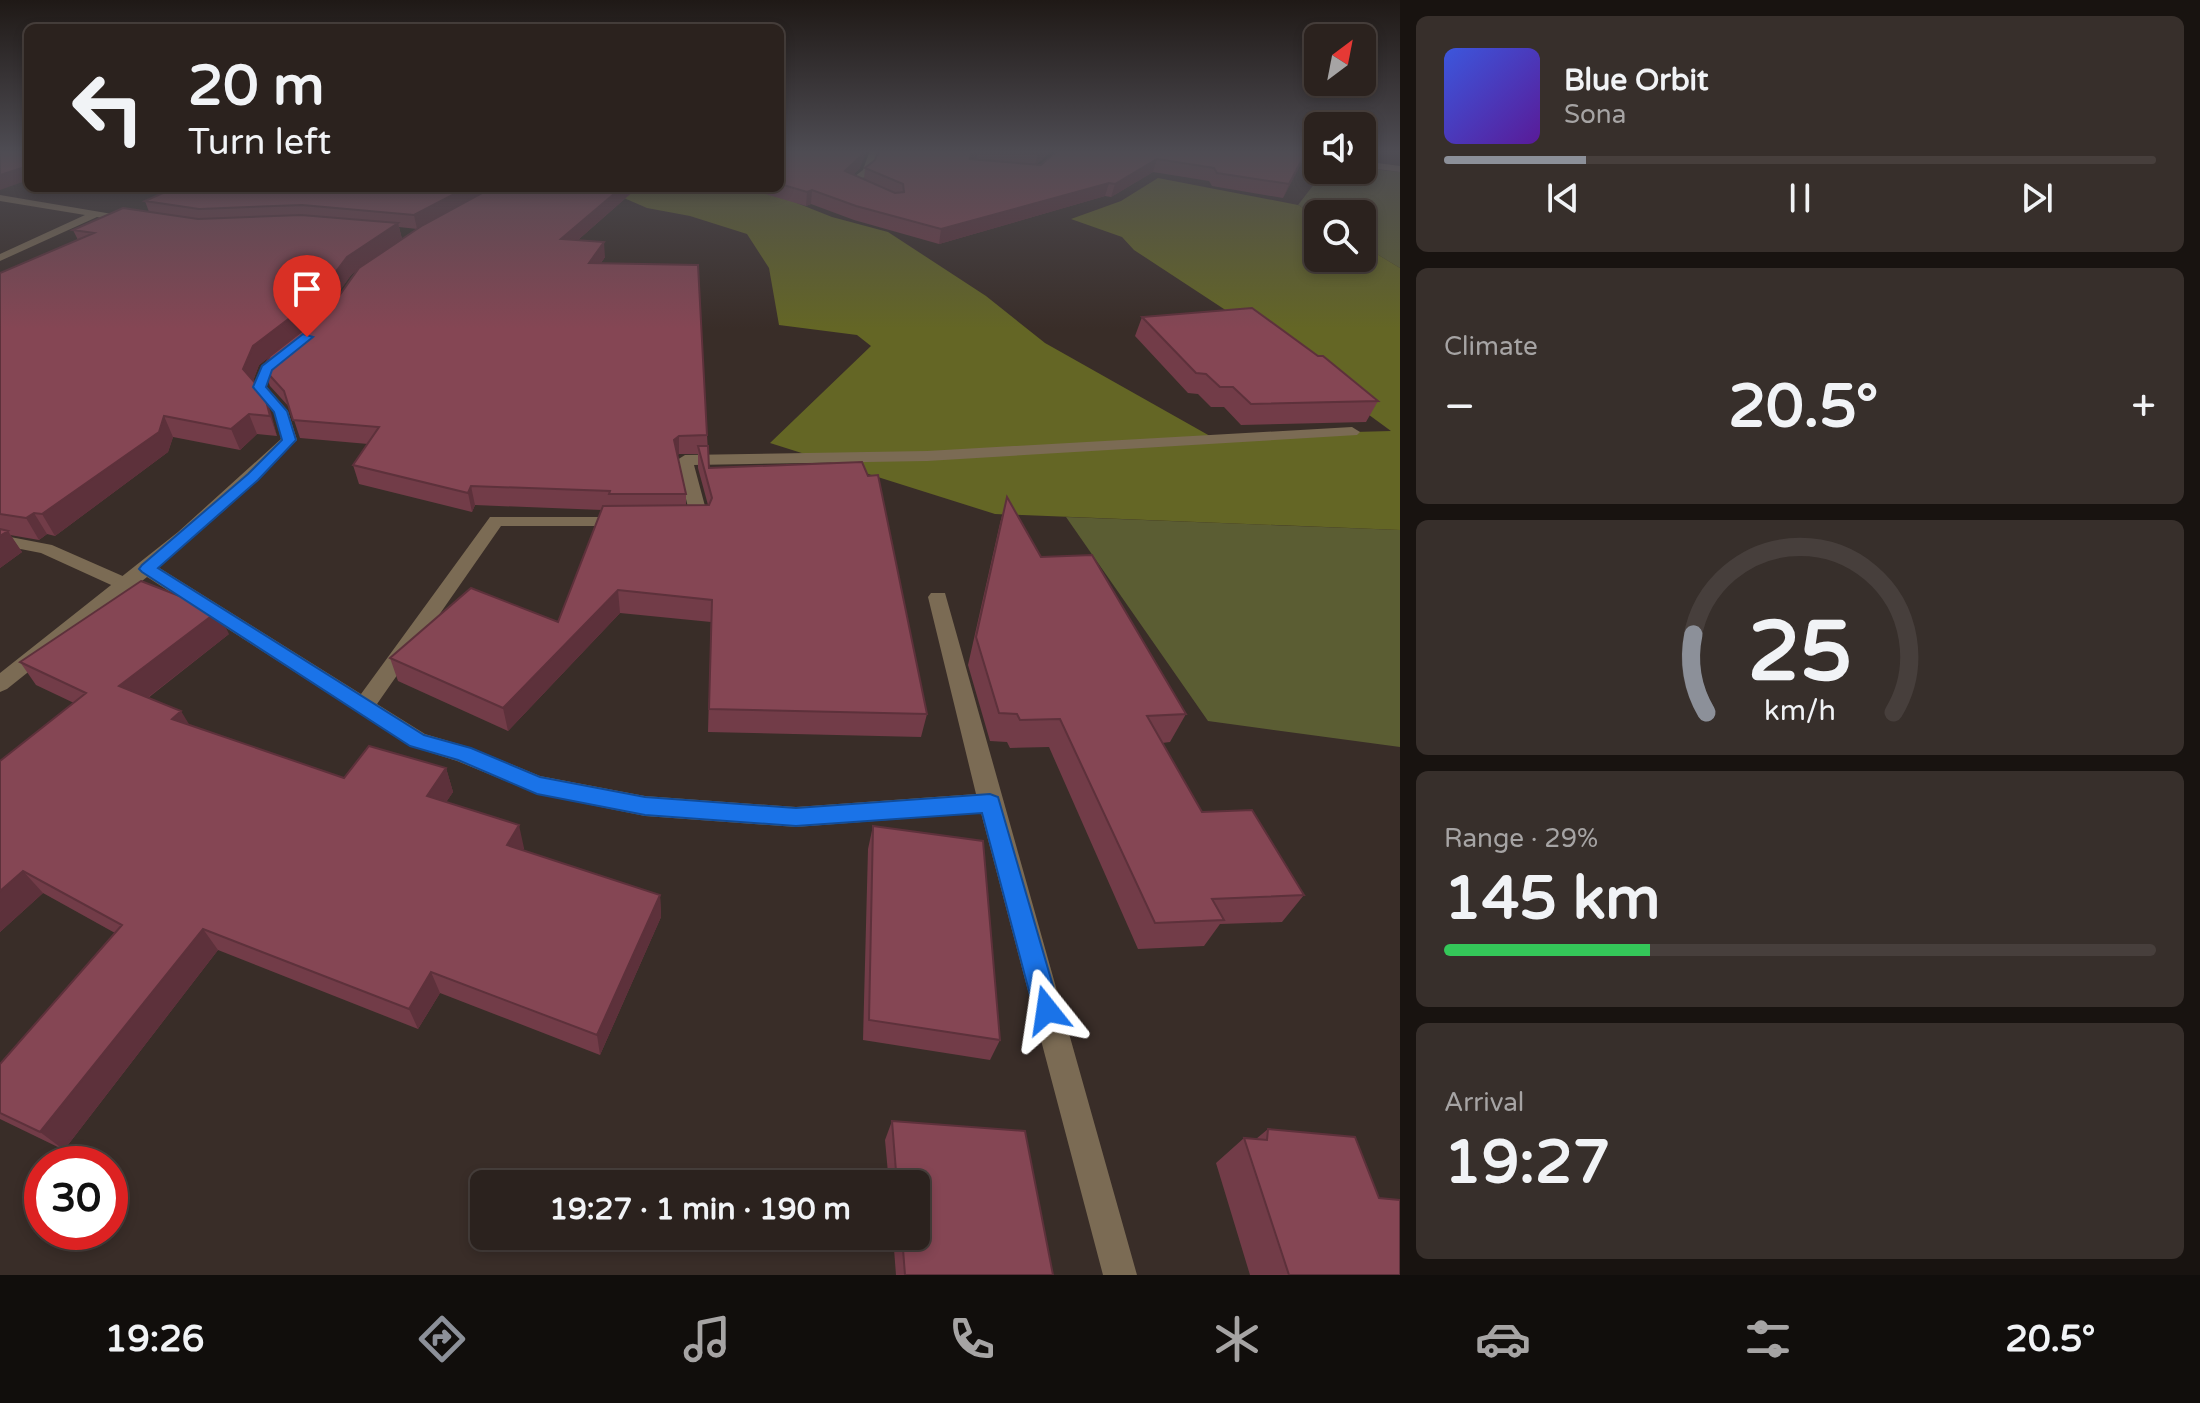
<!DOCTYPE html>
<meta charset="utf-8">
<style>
:root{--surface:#2b221e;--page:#372f2b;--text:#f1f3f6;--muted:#a6a4a4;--line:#473f3c;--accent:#8c9099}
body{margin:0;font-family:"Varela Round",sans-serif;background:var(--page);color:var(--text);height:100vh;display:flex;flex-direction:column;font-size:30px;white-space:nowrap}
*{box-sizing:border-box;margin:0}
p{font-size:26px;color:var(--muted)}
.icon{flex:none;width:44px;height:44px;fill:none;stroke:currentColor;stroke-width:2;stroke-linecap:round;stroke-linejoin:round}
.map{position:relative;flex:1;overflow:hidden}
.panel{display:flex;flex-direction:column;gap:16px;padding:16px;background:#181310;width:800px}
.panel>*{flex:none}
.hud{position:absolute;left:24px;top:24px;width:760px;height:168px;border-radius:12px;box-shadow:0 4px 12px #0003,0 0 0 2px var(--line);background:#2b221e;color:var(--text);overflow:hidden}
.needle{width:52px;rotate:32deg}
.controls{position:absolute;left:1304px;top:24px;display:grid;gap:16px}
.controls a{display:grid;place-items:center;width:72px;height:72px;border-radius:12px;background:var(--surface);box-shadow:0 4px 12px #0003,0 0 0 2px var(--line);font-size:40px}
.speed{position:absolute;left:24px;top:1146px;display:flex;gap:16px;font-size:40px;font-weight:700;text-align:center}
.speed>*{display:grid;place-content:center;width:104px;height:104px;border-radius:50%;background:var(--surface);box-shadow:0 4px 12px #0003,0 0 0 2px var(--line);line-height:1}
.speed .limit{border:12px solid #d22;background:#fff;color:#111}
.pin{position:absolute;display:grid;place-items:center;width:68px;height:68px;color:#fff;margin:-82px -34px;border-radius:50% 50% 50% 0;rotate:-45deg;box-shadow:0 0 8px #0007}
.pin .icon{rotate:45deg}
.me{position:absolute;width:88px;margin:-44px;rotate:345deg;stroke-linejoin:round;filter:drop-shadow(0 0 6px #0008)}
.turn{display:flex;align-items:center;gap:28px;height:168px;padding:0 32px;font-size:36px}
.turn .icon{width:104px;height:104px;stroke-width:2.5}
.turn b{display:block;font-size:56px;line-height:68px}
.big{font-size:60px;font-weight:700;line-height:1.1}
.panel .card{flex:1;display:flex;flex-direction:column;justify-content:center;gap:12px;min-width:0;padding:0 28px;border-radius:12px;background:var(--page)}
.panel .dial{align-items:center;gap:0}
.dial svg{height:208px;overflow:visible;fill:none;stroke:var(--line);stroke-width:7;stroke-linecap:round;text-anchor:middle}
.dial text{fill:var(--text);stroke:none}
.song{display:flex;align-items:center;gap:24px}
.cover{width:96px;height:96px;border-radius:12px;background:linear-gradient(135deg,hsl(230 70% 55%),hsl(270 70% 35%))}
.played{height:8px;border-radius:4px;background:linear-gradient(90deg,var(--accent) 20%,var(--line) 20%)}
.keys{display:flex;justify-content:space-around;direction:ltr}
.heat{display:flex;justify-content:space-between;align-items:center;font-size:44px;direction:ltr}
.charge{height:12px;border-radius:6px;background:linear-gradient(90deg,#34c759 29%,var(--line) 0)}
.trip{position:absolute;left:470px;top:1170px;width:460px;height:80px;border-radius:12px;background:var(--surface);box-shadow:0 4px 12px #0003,0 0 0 2px var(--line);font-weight:700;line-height:80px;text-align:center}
.menu{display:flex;height:128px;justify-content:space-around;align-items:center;background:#110e0c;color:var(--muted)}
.menu .icon{width:56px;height:56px}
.menu .on{color:var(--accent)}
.menu b{font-size:36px;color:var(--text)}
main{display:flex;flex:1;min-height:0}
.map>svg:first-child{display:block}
</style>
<main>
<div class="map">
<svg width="1400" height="1275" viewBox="0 0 1400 1275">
<rect width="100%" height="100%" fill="#392d28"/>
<path fill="#5b5d33" d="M 1362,168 L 1400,172 L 1400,268 L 1362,245 L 1362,214 L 1318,214 L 1318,217 L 1298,205 L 1325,170 Z
M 1066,517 L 1400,530 L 1400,747 L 1208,721 Z"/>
<path fill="#646625" d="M 1158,178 L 1298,205 L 1318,217 L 1318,258 L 1362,258 L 1362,245 L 1400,268 L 1400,530 L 995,514 L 770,443 L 871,346 L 857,335 L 779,325 L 769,268 L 747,234 L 690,216 L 647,208 L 617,195 L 626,188 L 759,188 L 832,217 L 888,232 L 986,296 L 1045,343 L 1210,436 L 1391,431 L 1227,311 L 1134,250 L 1122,237 L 1071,219 L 1121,201 Z"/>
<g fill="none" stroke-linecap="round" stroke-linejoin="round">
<path fill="#7b6b54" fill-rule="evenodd" d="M 0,535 L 52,545 L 134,581 L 136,585 L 134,589 L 120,589 L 41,553 L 0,545 Z"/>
<path fill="#7b6b54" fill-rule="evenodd" d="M 870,150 L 878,150 L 872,171 L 858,182 L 870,188 L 867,193 L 846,183 L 863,170 Z
M 1255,150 L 1318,155 L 1318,161 L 1259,153 Z
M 1362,161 L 1400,166 L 1400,172 L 1362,167 Z
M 0,195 L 130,217 L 135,220 L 130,223 L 97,217 L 0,261 L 0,254 L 85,215 L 0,201 Z
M 282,352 L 289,356 L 273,371 L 266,386 L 288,411 L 297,440 L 226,509 L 158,567 L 361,694 L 490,517 L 631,517 L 634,521 L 625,526 L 501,526 L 377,704 L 425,734 L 472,748 L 540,776 L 645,796 L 796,807 L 976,794 L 928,597 L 931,593 L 945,593 L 1137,1275 L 1103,1275 L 981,813 L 796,827 L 645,816 L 537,794 L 457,761 L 410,746 L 147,577 L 7,689 L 0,692 L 0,673 L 178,532 L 281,439 L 274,412 L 252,387 L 262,366 Z
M 1352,427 L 1360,432 L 1357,435 L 927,461 L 694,465 L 709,521 L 700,526 L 687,525 L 684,521 L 690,516 L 677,460 L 685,455 L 927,451 Z"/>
</g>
<path fill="#723c48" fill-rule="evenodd" d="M 780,150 L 860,168 L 853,175 L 864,179 L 865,168 L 875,160 L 879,150 L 1053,150 L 1037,164 L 1041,165 L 1058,150 L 1308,150 L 1307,151 L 1283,198 L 1212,186 L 1209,181 L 1153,172 L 1111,197 L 1105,196 L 939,244 L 854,220 L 811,204 L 806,206 L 745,188 L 780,188 Z
M 174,188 L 637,188 L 578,240 L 605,257 L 601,263 L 707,435 L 709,468 L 927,714 L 921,737 L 708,732 L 711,622 L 620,613 L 508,731 L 398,681 L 390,658 L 558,622 L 602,510 L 475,505 L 472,512 L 359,484 L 353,465 L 368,444 L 300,438 L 290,408 L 270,386 L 263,368 L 269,357 L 259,365 L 253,381 L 264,393 L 277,436 L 257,434 L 240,450 L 173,437 L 168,452 L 55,536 L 47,534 L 39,540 L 10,535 L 22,552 L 0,568 L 0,273 L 78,240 L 73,230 L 149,212 L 145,201 ZM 399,227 L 417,229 L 402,239 ZM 357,270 L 329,310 L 322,315 L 351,275 ZM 679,454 L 698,454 L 698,468 L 708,505 L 686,505 L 686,494 L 677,455 Z
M 1142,317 L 1378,401 L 1366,422 L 1241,425 L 1224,407 L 1211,407 L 1198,394 L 1188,393 L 1135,336 Z
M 1007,497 L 1041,557 L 1186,714 L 1170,742 L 1162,743 L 1202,812 L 1304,895 L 1282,922 L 1220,924 L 1204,946 L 1138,949 L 1049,747 L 1010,748 L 1007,742 L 990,741 L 968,665 L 1000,523 Z
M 229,634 L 148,698 L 189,725 L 344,778 L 446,768 L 453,792 L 446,802 L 524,848 L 523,850 L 660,895 L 661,917 L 600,1055 L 440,993 L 418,1029 L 218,950 L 64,1150 L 0,1119 L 0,1064 L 115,933 L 43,893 L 0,932 L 0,761 L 74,703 L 36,685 L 20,662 Z
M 873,826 L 1000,1040 L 990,1060 L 863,1040 L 868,849 Z
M 892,1121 L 1053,1275 L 896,1275 L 893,1236 L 916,1236 L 916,1184 L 889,1184 L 885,1140 Z
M 1268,1129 L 1379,1198 L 1400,1275 L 1250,1275 L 1216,1163 L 1244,1138 L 1256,1139 Z"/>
<path fill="#5d313b" d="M 864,150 L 867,150 L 860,168 L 843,184 L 845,171 Z
M 1041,150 L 1053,150 L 1035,166 L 1038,153 Z
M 1307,150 L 1302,162 L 1283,198 L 1289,184 Z
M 978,151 L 975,164 L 968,167 L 971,154 Z
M 1157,159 L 1153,172 L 1111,197 L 1115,184 Z
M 28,166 L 28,180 L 0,190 L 0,175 Z
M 1109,183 L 1105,196 L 939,244 L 941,229 Z
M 466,188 L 494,188 L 417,229 L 414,215 Z
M 621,188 L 637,188 L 562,254 L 561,239 Z
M 812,190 L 811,204 L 806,206 L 807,192 Z
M 398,223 L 402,239 L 351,275 L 322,316 L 259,365 L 250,389 L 243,369 L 253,346 L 347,257 Z
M 604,242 L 605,257 L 590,278 L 589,263 Z
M 264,393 L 271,413 L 277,436 L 270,416 Z
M 249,414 L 257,434 L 240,450 L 231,429 Z
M 164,416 L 173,437 L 168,452 L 55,536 L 42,514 Z
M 679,436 L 679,454 L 674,458 L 674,440 Z
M 471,486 L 475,505 L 472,512 L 468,493 Z
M 34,513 L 47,534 L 39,540 L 26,518 Z
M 8,531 L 22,552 L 0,568 L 0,536 Z
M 618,590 L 620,613 L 508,731 L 503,708 Z
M 218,611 L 229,634 L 133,709 L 119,686 Z
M 181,711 L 195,734 L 172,719 Z
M 446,768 L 453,792 L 435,819 L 427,796 Z
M 519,825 L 524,848 L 513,867 L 507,845 Z
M 23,871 L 43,893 L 0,932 L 0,891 Z
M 660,895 L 661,917 L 600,1055 L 597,1035 Z
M 203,929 L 218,950 L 64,1150 L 40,1132 Z
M 431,972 L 440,993 L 418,1029 L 409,1009 Z"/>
<path fill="#854654" stroke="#5d313b" stroke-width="2" d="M 0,150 L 28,150 L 28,166 L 0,175 Z
M 780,150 L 864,150 L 862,155 L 845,171 L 895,193 L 904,192 L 903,184 L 865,168 L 875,160 L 879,150 L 1041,150 L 1038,153 L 978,151 L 971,154 L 970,159 L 1041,165 L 1058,150 L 1307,150 L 1289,184 L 1217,173 L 1214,168 L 1157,159 L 1115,184 L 1109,183 L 941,229 L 856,206 L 812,190 L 807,192 L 780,184 Z
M 174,188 L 466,188 L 414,215 L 302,205 L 199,209 L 145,201 Z
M 491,188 L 621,188 L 561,239 L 604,242 L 589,263 L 698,265 L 707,435 L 679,436 L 674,440 L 686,494 L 609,494 L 610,491 L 471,486 L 468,493 L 353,465 L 379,427 L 293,420 L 284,391 L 263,368 L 270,356 L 329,310 L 359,268 L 423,225 Z
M 123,208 L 198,219 L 301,215 L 398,223 L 347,257 L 316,298 L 253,346 L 243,369 L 264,393 L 270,416 L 249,414 L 231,429 L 164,416 L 159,432 L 42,514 L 34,513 L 26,518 L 0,514 L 0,273 L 94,233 L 73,230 Z
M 1252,308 L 1318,356 L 1323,356 L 1378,401 L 1251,404 L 1233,387 L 1220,387 L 1206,374 L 1196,373 L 1142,317 Z
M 698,446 L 708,446 L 709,468 L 862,462 L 868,476 L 878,475 L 927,714 L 709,709 L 712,600 L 618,590 L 503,708 L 390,658 L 471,588 L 558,622 L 603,506 L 709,505 L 712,498 Z
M 1007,497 L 1041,557 L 1092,555 L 1186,714 L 1147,716 L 1202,812 L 1252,810 L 1304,895 L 1212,899 L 1224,920 L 1155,923 L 1060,719 L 1020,720 L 1017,714 L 999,713 L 976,637 Z
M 0,529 L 8,531 L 0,536 Z
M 141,581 L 218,611 L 119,686 L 181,711 L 172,719 L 344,778 L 369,746 L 446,768 L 427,796 L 519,825 L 507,845 L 660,895 L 597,1035 L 431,972 L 409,1009 L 203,929 L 40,1132 L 0,1113 L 0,1064 L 122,925 L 23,871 L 0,891 L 0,761 L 86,693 L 20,662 Z
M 873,826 L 983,841 L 1000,1040 L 869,1020 Z
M 892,1121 L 1025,1131 L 1053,1275 L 905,1275 L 902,1236 L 916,1236 L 916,1184 L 897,1184 Z
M 1268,1129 L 1355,1137 L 1379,1198 L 1400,1200 L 1400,1275 L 1289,1275 L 1244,1138 L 1267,1140 Z"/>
<linearGradient id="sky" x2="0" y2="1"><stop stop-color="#1f1916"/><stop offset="0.46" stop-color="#4e4c53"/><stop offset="1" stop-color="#4e4c53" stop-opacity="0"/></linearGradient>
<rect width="1400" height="329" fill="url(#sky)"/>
<path fill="#1a73e8" stroke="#114b97" stroke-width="2" d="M 303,334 L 313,337 L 272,370 L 266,387 L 287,411 L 296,440 L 258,480 L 158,568 L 424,735 L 471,748 L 540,777 L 645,797 L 796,808 L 990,794 L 998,797 L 1060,1010 L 1056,1019 L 1047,1022 L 1038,1019 L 1034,1010 L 982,813 L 796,826 L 645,815 L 537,794 L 458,760 L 410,746 L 142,572 L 139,569 L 142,565 L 248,474 L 282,440 L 274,412 L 253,387 L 262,366 Z"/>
</svg>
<div class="controls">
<a><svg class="needle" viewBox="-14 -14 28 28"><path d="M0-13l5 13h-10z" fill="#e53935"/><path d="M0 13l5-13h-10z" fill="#a6a4a4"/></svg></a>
<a><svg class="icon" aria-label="sound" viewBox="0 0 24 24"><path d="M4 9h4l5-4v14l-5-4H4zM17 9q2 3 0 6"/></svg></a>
<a><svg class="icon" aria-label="search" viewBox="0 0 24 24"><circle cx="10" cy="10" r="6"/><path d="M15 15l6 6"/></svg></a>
</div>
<div class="speed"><div class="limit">30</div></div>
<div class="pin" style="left:307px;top:337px;background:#d93025"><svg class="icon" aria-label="arrive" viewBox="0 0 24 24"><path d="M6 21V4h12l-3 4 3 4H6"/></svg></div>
<svg class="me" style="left:1047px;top:1010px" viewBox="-20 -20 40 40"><path d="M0-17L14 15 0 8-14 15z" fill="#1a73e8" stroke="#fff" stroke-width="4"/></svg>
<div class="trip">19:27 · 1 min · 190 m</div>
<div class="hud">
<div class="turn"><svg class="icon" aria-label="left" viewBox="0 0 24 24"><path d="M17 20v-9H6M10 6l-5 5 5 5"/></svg><div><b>20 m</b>Turn left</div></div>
</div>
</div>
<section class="panel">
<div class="card">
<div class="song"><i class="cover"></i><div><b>Blue Orbit</b><p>Sona</p></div></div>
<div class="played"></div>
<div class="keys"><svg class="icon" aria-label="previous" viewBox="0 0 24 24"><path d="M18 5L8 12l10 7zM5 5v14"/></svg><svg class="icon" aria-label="pause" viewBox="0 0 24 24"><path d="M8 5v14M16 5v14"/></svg><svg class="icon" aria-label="next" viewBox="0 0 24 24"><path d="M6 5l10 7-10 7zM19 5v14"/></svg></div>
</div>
<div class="card"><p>Climate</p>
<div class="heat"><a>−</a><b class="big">20.5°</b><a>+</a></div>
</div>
<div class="card dial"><svg viewBox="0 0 100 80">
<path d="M14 69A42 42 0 1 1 86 69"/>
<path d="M14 69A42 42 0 0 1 9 39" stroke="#8c9099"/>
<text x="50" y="56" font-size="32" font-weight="700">25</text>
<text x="50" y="72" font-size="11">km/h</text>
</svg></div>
<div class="card"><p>Range · 29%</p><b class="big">145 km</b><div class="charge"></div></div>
<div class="card"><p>Arrival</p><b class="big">19:27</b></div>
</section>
</main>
<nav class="menu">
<b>19:26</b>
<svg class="icon on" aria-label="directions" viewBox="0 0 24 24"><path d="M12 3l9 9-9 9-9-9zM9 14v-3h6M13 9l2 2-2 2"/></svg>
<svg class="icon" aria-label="music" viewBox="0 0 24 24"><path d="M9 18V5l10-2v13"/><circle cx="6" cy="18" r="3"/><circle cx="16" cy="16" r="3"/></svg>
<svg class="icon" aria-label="phone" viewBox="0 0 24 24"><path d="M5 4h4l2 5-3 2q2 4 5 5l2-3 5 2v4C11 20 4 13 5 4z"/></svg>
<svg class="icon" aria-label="climate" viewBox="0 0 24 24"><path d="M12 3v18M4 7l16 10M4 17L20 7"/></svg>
<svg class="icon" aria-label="car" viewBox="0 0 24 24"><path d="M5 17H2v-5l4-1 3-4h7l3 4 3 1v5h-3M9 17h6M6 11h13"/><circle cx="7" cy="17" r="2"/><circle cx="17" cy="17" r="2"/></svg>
<svg class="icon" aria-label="filters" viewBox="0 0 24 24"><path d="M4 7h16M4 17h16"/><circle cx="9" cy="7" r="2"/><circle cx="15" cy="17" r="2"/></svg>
<b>20.5°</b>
</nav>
